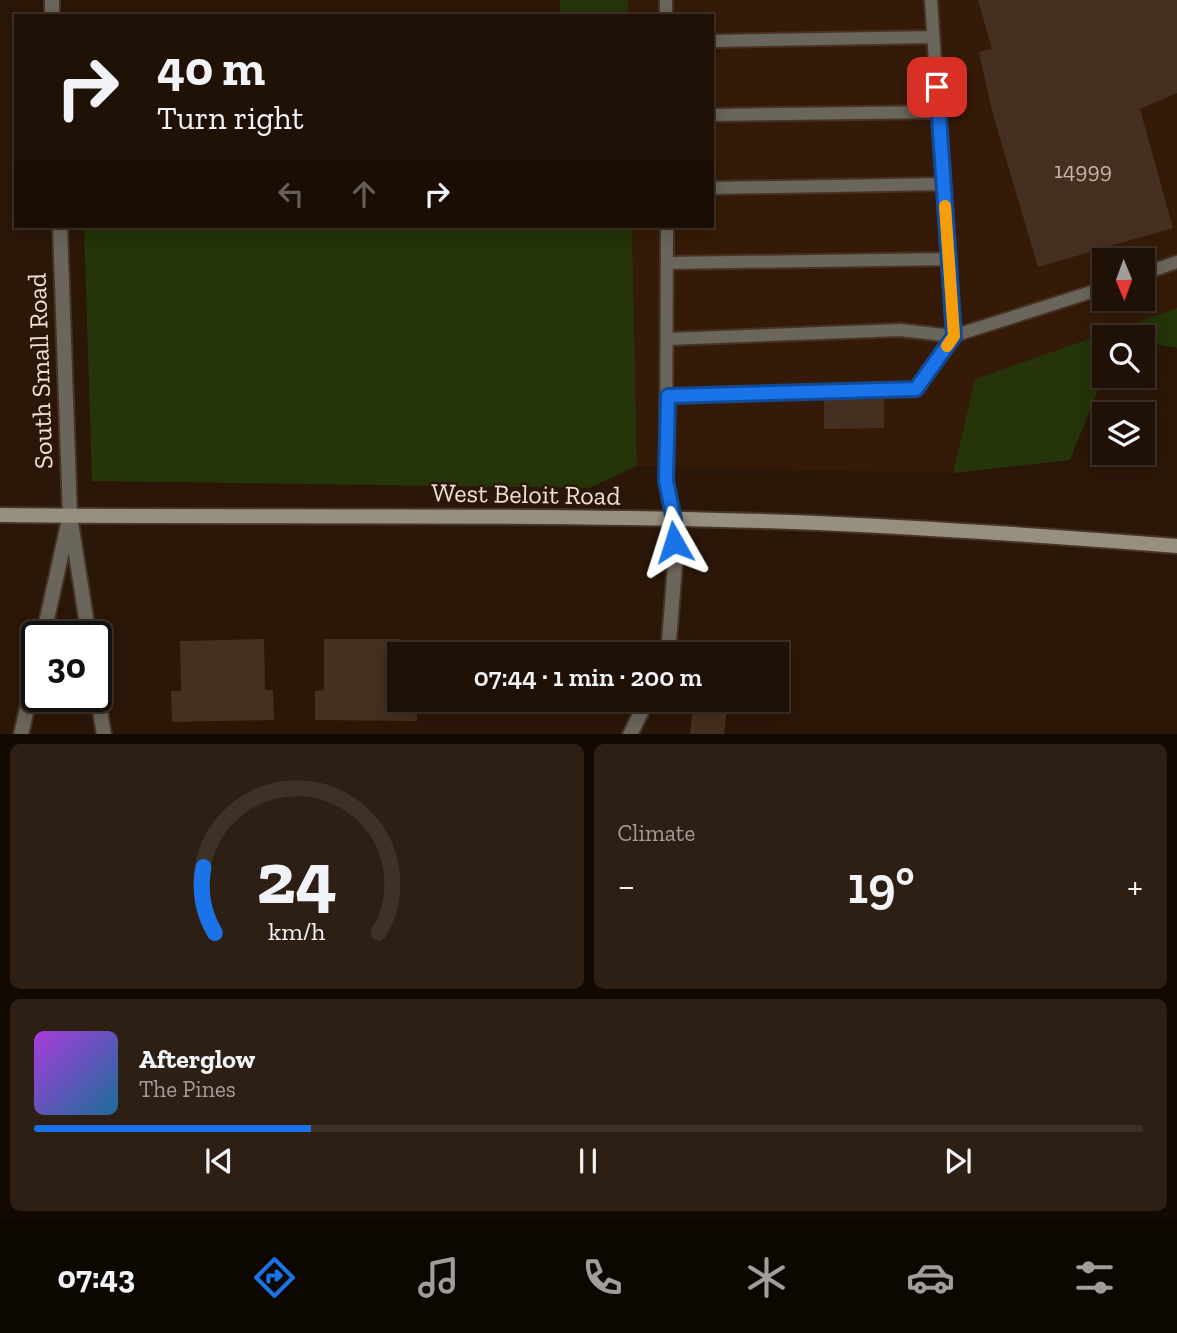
<!DOCTYPE html>
<meta charset="utf-8">
<style>
:root{--surface:#201106;--page:#2d1f14;--text:#f1f3f6;--muted:#a29d9b;--line:#3d3128;--accent:#1a73e8}
body{margin:0;font-family:"Zilla Slab",serif;background:var(--page);color:var(--text);height:100vh;display:flex;flex-direction:column;font-size:26px;white-space:nowrap}
*{box-sizing:border-box;margin:0}
p{font-size:23px;color:var(--muted)}
.icon{flex:none;width:38px;height:38px;fill:none;stroke:currentColor;stroke-width:2;stroke-linecap:round;stroke-linejoin:round}
.map{position:relative;height:734px;overflow:hidden}
.sheet{display:flex;flex-direction:column;gap:10px;padding:10px;background:#120903;flex:1}
.sheet>*{flex:none}
.top-card{position:absolute;left:14px;top:14px;width:700px;height:214px;border-radius:0px;box-shadow:0 4px 18px #0003,0 0 0 2px var(--line);background:#201106;color:var(--text);overflow:hidden}
.needle{width:46px;rotate:179deg}
.controls{position:absolute;left:1092px;top:248px;display:grid;gap:14px}
.controls a{display:grid;place-items:center;width:63px;height:63px;border-radius:0px;background:var(--surface);box-shadow:0 4px 18px #0003,0 0 0 2px var(--line);font-size:35px}
.speed{position:absolute;left:21px;top:621px;display:flex;gap:14px;font-size:35px;font-weight:700;text-align:center}
.speed>*{display:grid;place-content:center;width:91px;height:91px;border-radius:50%;background:var(--surface);box-shadow:0 4px 18px #0003,0 0 0 2px var(--line);line-height:1}
.speed .limit{border:4px solid #111;border-radius:10px;background:#fff;color:#111}
.pin{position:absolute;display:grid;place-items:center;width:60px;height:60px;color:#fff;margin:-30px;border-radius:14px;box-shadow:0 4px 10px #0006}
.me{position:absolute;width:77px;margin:-38px;rotate:354deg;stroke-linejoin:round;filter:drop-shadow(0 0 5px #0008)}
.turn{display:flex;align-items:center;gap:24px;height:147px;padding:0 28px;font-size:32px}
.turn .icon{width:91px;height:91px;stroke-width:2.5}
.turn b{display:block;font-size:49px;line-height:60px}
.lanes{display:flex;align-items:center;height:66px;padding:0 28px;background:#0003;justify-content:center;gap:35px;direction:ltr}
.lanes .off{opacity:.35}
.big{font-size:52px;font-weight:600;line-height:1.1}
.sheet .widget{flex:1;display:flex;flex-direction:column;justify-content:center;gap:10px;min-width:0;padding:0 24px;border-radius:10px;background:var(--page)}
.sheet .dial{align-items:center;gap:0}
.dial svg{height:182px;overflow:visible;fill:none;stroke:var(--line);stroke-width:7;stroke-linecap:round;text-anchor:middle}
.dial text{fill:var(--text);stroke:none}
.song{display:flex;align-items:center;gap:21px}
.cover{width:84px;height:84px;border-radius:10px;background:linear-gradient(135deg,hsl(280 70% 55%),hsl(200 70% 35%))}
.played{height:7px;border-radius:4px;background:linear-gradient(90deg,var(--accent) 25%,var(--line) 25%)}
.keys{display:flex;justify-content:space-around;direction:ltr}
.heat{display:flex;justify-content:space-between;align-items:center;font-size:38px;direction:ltr}
.sheet .tiles{flex:1;display:grid;gap:10px;grid-template-columns:1fr 1fr}
.widget:last-child{grid-column:span 2}
.trip{position:absolute;left:387px;top:642px;width:402px;height:70px;border-radius:0px;background:var(--surface);box-shadow:0 4px 18px #0003,0 0 0 2px var(--line);font-weight:600;line-height:70px;text-align:center}
.menu{display:flex;height:112px;justify-content:space-around;align-items:center;background:#0d0702;color:var(--muted)}
.menu .icon{width:49px;height:49px}
.menu .selected{color:var(--accent)}
.menu b{font-size:32px;color:var(--text)}
.map>svg:first-child{display:block}
</style>
<div class="map">
<svg width="1177" height="735" viewBox="0 0 1177 735">
<rect width="100%" height="100%" fill="#2b1708"/>
<path fill="#351b07" fill-rule="evenodd" d="M 628,0 L 1177,0 L 1177,308 L 975,379 L 953,473 L 637,466 L 632,226 L 712,226 L 712,16 L 628,16 ZM 1104,261 L 1143,261 L 1143,299 L 1104,299 Z"/>
<path fill="#253409" d="M 560,0 L 628,0 L 628,16 L 560,16 Z
M 84,226 L 632,226 L 637,466 L 589,488 L 92,481 Z
M 1177,308 L 1177,348 L 1143,342 L 1143,338 L 1104,338 L 1104,375 L 1070,460 L 953,473 L 975,379 Z"/>
<path fill="#452f20" d="M 978,0 L 1177,0 L 1177,93 L 1140,109 L 1173,228 L 1038,267 L 992,111 L 979,52 L 992,49 Z
M 884,399 L 884,428 L 824,429 L 824,400 Z
M 264,639 L 265,690 L 273,690 L 274,720 L 172,722 L 171,691 L 181,691 L 180,641 Z
M 324,639 L 399,639 L 399,700 L 417,700 L 417,721 L 315,720 L 315,691 L 324,690 Z
M 693,705 L 727,708 L 724,734 L 690,734 Z"/>
<g fill="none" stroke-linecap="round" stroke-linejoin="round">
<defs>
<path id="lane" d="M 666,0 L 666,16
M 712,41 L 933,37
M 712,115 L 938,112
M 712,188 L 943,184
M 667,226 L 666,481 L 674,520
M 667,263 L 948,259
M 1143,274 L 1177,262
M 667,339 L 900,330 L 953,336 L 1104,288
M 668,396 L 917,389 L 953,336 L 931,0"/>
<path id="street" d="M 52,0 L 52,16
M 60,226 L 70,516 L 89,637
M 43,637 L 68,524
M 668,654 L 675,565 L 674,520
M 96,686 L 104,735
M 21,735 L 37,663
M 630,735 L 647,700"/>
<path id="secondary" d="M 0,515 C 264,518 529,513 793,522 C 921,527 1049,536 1177,546"/>
</defs>
<use href="#lane" stroke="#463325" stroke-width="16"/>
<use href="#street" stroke="#463325" stroke-width="18"/>
<use href="#secondary" stroke="#463325" stroke-width="18"/>
<use href="#lane" stroke="#6a665b" stroke-width="12"/>
<use href="#street" stroke="#6a665b" stroke-width="14"/>
<use href="#secondary" stroke="#97907e" stroke-width="14"/>
</g>
<g fill="none" stroke-linecap="round" stroke-linejoin="round">
<defs>
<path id="route" d="M 674,542 L 674,520 L 666,481 L 668,396 L 916,389 L 954,336 L 937,87"/>
</defs>
<use href="#route" stroke="#114b97" stroke-width="18"/>
<use href="#route" stroke="#1a73e8" stroke-width="12"/>
<path stroke="#f59e0b" stroke-width="12" d="M 945,206 L 954,336 L 947,346"/>
</g>
<g text-anchor="middle" stroke-width="5" stroke-linejoin="round" paint-order="stroke">
<g font-size="23" fill="#c4b4a8">
<text x="1083" y="178">14999</text>
</g>
<g font-size="26" fill="#eee0d6" stroke="#2b1708">
<text transform="translate(40 371) rotate(-92)" y="9">South Small Road</text>
<text transform="translate(526 494) rotate(1)" y="9">West Beloit Road</text>
</g>
</g>
</svg>
<div class="controls">
<a><svg class="needle" viewBox="-14 -14 28 28"><path d="M0-13l5 13h-10z" fill="#e53935"/><path d="M0 13l5-13h-10z" fill="#a29d9b"/></svg></a>
<a><svg class="icon" aria-label="search" viewBox="0 0 24 24"><circle cx="10" cy="10" r="6"/><path d="M15 15l6 6"/></svg></a>
<a><svg class="icon" aria-label="layers" viewBox="0 0 24 24"><path d="M12 4l9 5-9 5-9-5zM3 14l9 5 9-5"/></svg></a>
</div>
<div class="speed"><div class="limit">30</div></div>
<div class="pin" style="left:937px;top:87px;background:#d93025"><svg class="icon" aria-label="arrive" viewBox="0 0 24 24"><path d="M6 21V4h12l-3 4 3 4H6"/></svg></div>
<svg class="me" style="left:674px;top:542px" viewBox="-20 -20 40 40"><path d="M0-17L14 15 0 8-14 15z" fill="#1a73e8" stroke="#fff" stroke-width="4"/></svg>
<div class="trip">07:44 · 1 min · 200 m</div>
<div class="top-card">
<div class="turn"><svg class="icon" aria-label="right" viewBox="0 0 24 24"><path d="M7 20v-9h11M14 6l5 5-5 5"/></svg><div><b>40 m</b>Turn right</div></div>
<div class="lanes"><svg class="icon off" aria-label="left" viewBox="0 0 24 24"><path d="M17 20v-9H6M10 6l-5 5 5 5"/></svg><svg class="icon off" aria-label="ahead" viewBox="0 0 24 24"><path d="M12 20V5M6 11l6-6 6 6"/></svg><svg class="icon" aria-label="right" viewBox="0 0 24 24"><path d="M7 20v-9h11M14 6l5 5-5 5"/></svg></div>
</div>
</div>
<section class="sheet">
<div class="tiles">
<div class="widget dial"><svg viewBox="0 0 100 80">
<path d="M14 69A42 42 0 1 1 86 69"/>
<path d="M14 69A42 42 0 0 1 9 40" stroke="#1a73e8"/>
<text x="50" y="56" font-size="32" font-weight="700">24</text>
<text x="50" y="72" font-size="11">km/h</text>
</svg></div>
<div class="widget"><p>Climate</p>
<div class="heat"><a>−</a><b class="big">19°</b><a>+</a></div>
</div>
<div class="widget">
<div class="song"><i class="cover"></i><div><b>Afterglow</b><p>The Pines</p></div></div>
<div class="played"></div>
<div class="keys"><svg class="icon" aria-label="previous" viewBox="0 0 24 24"><path d="M18 5L8 12l10 7zM5 5v14"/></svg><svg class="icon" aria-label="pause" viewBox="0 0 24 24"><path d="M8 5v14M16 5v14"/></svg><svg class="icon" aria-label="next" viewBox="0 0 24 24"><path d="M6 5l10 7-10 7zM19 5v14"/></svg></div>
</div>
</div>
</section>
<nav class="menu">
<b>07:43</b>
<svg class="icon selected" aria-label="directions" viewBox="0 0 24 24"><path d="M12 3l9 9-9 9-9-9zM9 14v-3h6M13 9l2 2-2 2"/></svg>
<svg class="icon" aria-label="music" viewBox="0 0 24 24"><path d="M9 18V5l10-2v13"/><circle cx="6" cy="18" r="3"/><circle cx="16" cy="16" r="3"/></svg>
<svg class="icon" aria-label="phone" viewBox="0 0 24 24"><path d="M5 4h4l2 5-3 2q2 4 5 5l2-3 5 2v4C11 20 4 13 5 4z"/></svg>
<svg class="icon" aria-label="climate" viewBox="0 0 24 24"><path d="M12 3v18M4 7l16 10M4 17L20 7"/></svg>
<svg class="icon" aria-label="car" viewBox="0 0 24 24"><path d="M5 17H2v-5l4-1 3-4h7l3 4 3 1v5h-3M9 17h6M6 11h13"/><circle cx="7" cy="17" r="2"/><circle cx="17" cy="17" r="2"/></svg>
<svg class="icon" aria-label="filters" viewBox="0 0 24 24"><path d="M4 7h16M4 17h16"/><circle cx="9" cy="7" r="2"/><circle cx="15" cy="17" r="2"/></svg>
</nav>
